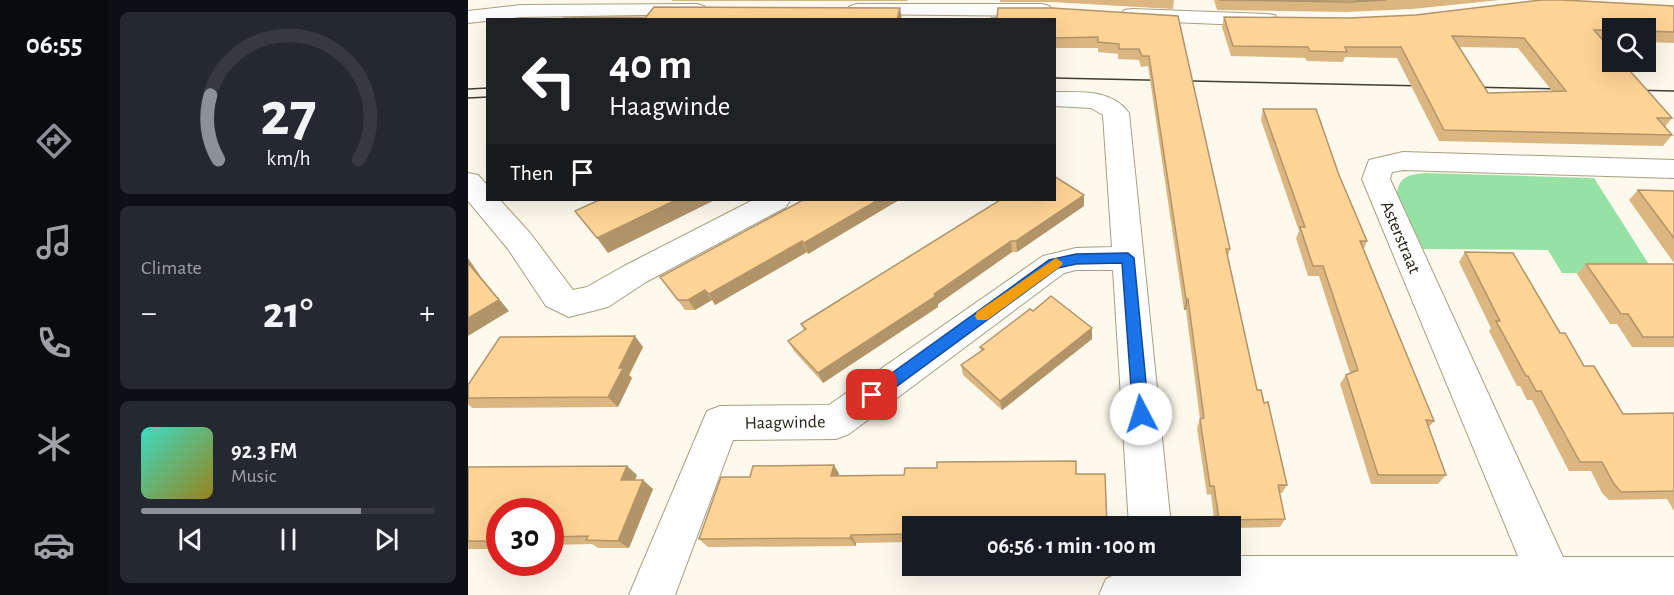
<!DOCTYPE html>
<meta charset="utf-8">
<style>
:root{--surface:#171b24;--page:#242831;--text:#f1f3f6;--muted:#9ea1a6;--line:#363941;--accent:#8c9099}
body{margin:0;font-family:"Alegreya Sans",sans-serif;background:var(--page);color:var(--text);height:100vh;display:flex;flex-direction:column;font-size:22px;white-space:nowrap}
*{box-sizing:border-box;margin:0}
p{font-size:20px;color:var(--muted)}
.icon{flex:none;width:33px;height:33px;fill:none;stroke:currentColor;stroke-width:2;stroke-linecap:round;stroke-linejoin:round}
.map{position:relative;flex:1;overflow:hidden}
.sheet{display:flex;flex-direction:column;gap:12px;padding:12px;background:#0d0f14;width:360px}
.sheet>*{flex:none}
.banner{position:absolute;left:18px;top:18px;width:570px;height:183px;border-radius:0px;box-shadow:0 6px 24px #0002;background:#202124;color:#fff;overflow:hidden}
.fabs{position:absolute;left:1134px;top:18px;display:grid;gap:12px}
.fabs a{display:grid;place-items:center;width:54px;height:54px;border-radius:0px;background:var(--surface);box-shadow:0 6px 24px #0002;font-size:30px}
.speed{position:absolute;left:18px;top:498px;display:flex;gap:12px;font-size:30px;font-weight:700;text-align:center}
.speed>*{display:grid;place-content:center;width:78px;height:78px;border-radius:50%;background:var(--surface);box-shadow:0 6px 24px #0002;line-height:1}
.speed .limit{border:9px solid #d22;background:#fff;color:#111}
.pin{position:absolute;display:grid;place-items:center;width:51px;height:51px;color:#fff;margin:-26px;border-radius:12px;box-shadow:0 3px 9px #0006}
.me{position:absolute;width:66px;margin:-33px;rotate:355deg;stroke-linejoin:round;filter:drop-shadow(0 0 4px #0008)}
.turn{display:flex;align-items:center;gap:21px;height:126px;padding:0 24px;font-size:27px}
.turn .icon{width:78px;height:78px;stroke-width:2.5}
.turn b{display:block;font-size:42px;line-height:51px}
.then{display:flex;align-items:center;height:57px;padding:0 24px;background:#0003;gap:12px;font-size:22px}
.big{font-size:45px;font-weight:700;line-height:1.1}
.sheet .card{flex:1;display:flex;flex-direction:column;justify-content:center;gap:9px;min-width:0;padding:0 21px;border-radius:9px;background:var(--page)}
.sheet .dial{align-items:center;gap:0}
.dial svg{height:156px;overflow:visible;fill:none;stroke:var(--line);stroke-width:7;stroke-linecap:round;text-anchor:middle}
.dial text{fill:var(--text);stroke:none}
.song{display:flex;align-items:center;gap:18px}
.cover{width:72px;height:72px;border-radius:9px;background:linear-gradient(135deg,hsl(170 70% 55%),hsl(50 70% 35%))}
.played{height:6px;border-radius:3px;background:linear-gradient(90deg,var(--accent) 75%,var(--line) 75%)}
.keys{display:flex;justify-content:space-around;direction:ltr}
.heat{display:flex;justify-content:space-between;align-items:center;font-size:33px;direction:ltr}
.trip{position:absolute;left:434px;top:516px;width:339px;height:60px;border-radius:0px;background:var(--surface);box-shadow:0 6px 24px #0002;font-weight:700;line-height:60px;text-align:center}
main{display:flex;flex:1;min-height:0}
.tabs{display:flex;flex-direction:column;width:108px;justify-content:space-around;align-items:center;background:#090b0e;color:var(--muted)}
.tabs .icon{width:42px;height:42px}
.tabs .current{color:var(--accent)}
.tabs b{font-size:27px;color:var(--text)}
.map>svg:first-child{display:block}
</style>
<main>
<nav class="tabs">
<b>06:55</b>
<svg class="icon current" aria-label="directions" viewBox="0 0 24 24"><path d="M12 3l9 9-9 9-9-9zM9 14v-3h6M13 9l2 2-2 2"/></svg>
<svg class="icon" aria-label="music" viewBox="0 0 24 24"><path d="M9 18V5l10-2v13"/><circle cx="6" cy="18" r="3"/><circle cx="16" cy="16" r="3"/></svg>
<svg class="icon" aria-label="phone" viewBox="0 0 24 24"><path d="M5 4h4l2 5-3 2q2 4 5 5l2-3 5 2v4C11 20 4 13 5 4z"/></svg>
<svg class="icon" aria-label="climate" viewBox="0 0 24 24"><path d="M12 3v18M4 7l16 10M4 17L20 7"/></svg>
<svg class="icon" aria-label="car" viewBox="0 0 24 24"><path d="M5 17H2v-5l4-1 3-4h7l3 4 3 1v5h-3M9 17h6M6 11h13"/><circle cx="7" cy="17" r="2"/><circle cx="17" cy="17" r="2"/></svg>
</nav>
<section class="sheet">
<div class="card dial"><svg viewBox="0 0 100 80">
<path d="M14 69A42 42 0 1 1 86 69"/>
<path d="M14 69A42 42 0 0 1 10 36" stroke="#8c9099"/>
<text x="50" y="56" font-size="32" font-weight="700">27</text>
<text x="50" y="72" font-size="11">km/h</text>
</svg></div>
<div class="card"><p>Climate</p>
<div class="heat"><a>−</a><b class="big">21°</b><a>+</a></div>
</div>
<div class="card">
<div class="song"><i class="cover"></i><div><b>92.3 FM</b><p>Music</p></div></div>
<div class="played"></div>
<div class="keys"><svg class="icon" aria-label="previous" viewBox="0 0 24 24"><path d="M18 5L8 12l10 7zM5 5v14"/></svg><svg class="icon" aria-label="pause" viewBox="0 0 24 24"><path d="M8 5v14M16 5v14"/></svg><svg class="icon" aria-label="next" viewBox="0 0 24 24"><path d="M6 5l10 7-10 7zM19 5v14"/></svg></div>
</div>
</section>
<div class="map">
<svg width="1206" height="595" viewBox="0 0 1206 595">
<rect width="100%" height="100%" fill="#fdf9ed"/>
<path fill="#96e2a4" d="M 958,173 L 1126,178 L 1187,274 L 1094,273 L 1080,250 L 955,249 L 929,193 C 931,176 943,174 958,173 Z"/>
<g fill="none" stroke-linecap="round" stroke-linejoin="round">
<defs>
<path id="minor" d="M 229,4 L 236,6 L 240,10 L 236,14 L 53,17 L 0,23 L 0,11 L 53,5 Z
M 389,4 L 574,4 L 581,6 L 585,10 L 581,14 L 574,16 L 382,14 L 378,10 L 382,6 Z
M 664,9 L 799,14 L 807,15 L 810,20 L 807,25 L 799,26 L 656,20 L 653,15 L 656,10 Z
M 586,92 C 612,92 644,89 661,113 L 703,526 L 661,526 L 645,270 L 608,270 L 596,273 L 381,434 L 368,439 L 265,440 L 207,595 L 161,595 L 239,411 L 252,406 L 361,405 L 575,256 L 608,248 L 644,247 L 635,115 L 623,108 L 586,106 Z
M 935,152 L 1206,160 L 1206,178 L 935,170 L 924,172 L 922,179 L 1095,557 L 1206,557 L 1206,595 L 631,595 L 638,579 L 664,566 L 762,566 L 762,556 L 1050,556 L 894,179 L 901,160 Z
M 0,173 L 10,175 L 20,186 L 20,200 L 32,200 L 62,233 L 105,290 L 119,287 L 156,266 L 285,200 L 322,200 L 318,207 L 178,282 L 140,307 L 101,317 L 78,306 L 40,249 L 0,201 Z"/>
</defs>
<use href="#minor" stroke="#a89e82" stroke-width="2"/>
<use href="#minor" fill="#fff" fill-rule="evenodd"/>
<path stroke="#413d32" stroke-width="1.5" d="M 586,78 L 958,86
M 1000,87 L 1099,89
M 0,89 L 20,88
M 1162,90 L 1206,91
M 0,98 L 20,97"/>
</g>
<path fill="#dbb681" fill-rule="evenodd" d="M 204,0 L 440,0 L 439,1 L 204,1 Z
M 532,0 L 706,0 L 705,9 L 584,2 L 532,2 Z
M 746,0 L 1032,0 L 944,9 L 878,12 L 749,10 Z
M 1206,6 L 1206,43 L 1178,42 L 1178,28 L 1144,28 L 1144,41 L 1135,40 L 1204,118 L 1197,127 L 1204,135 L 1195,146 L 971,141 L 929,58 L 877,57 L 875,62 L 839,61 L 837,58 L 763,56 L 754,27 L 756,17 L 881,18 ZM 991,47 L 1050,48 L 1084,91 L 1020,93 Z
M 710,16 L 762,249 L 760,256 L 789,390 L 796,403 L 819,485 L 814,493 L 812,493 L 817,519 L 812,527 L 762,528 L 762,526 L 747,526 L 743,494 L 739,495 L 729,428 L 732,419 L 718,310 L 716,310 L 680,66 L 673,67 L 671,60 L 650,59 L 650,54 L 630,52 L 630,48 L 586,48 L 586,20 Z
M 795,109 L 871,175 L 899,241 L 896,249 L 966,421 L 960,428 L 978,475 L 970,484 L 903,484 L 872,384 L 878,375 L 882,373 L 851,276 L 840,276 L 828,238 L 831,231 L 793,120 Z
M 1170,190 L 1206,191 L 1206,263 L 1161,200 Z
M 335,200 L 431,200 L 340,254 L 339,252 L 247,305 L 244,300 L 227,310 L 217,310 L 192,277 Z
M 616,206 L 549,252 L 544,252 L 470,304 L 470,307 L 355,383 L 326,351 L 320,341 L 336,331 L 333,324 Z
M 997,252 L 1092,333 L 1116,366 L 1155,414 L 1206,413 L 1206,511 L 1199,499 L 1141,500 L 1134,493 L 1123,471 L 1101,471 L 1064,400 L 1059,400 L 1052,386 L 1049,386 L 1021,331 L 1023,328 L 991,262 Z
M 1118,264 L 1206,264 L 1206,347 L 1164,347 L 1149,324 L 1142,324 L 1109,274 Z
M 565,311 L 624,339 L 534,410 L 495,375 L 493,365 L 513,351 L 512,347 Z
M 175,347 L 161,375 L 164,378 L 150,407 L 4,408 L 0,404 L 0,398 Z
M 608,461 L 444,526 L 444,542 L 388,543 L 388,546 L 240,547 L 231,539 L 282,477 L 366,465 L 371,474 L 371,476 L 436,475 L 469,468 Z
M 0,467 L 169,475 L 167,480 L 185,489 L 161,548 L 130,548 L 124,544 L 82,545 L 82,512 L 32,512 L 32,549 L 0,549 Z"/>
<path fill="#b29469" d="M 432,8 L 434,20 L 429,20 Z
M 616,195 L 616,206 L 549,252 L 548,241 Z
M 208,200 L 247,200 L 140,253 L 129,238 Z
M 410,200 L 431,200 L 340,254 L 336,243 Z
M 334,241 L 339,252 L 247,305 L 241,294 Z
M 543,241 L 544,252 L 470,304 L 470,307 L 355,383 L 350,373 Z
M 0,258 L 13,277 L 41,311 L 0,336 Z
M 237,290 L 244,300 L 227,310 L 220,300 Z
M 718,299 L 720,299 L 718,310 L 716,310 Z
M 624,328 L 624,339 L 534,410 L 532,401 Z
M 167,336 L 175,347 L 161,375 L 164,378 L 150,407 L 140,397 L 151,368 Z
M 366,465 L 371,474 L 369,484 L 363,476 Z
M 159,466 L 169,475 L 163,489 L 153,480 Z
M 175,480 L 185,489 L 161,548 L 150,541 Z
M 383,535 L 388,543 L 388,546 L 382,538 Z"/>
<path fill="#ffd496" stroke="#b29469" stroke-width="1.5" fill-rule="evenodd" d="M 751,0 L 918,0 L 881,2 Z
M 1073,0 L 1095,0 L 1206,6 L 1206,32 L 1178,31 L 1178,28 L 1144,28 L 1144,30 L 1126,30 L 1144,51 L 1144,62 L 1154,62 L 1204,118 L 1189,118 L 1204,135 L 976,130 L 933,47 L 877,47 L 879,52 L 842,51 L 840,47 L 765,46 L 756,17 L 881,18 L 948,15 ZM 984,36 L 1056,38 L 1098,91 L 1020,93 Z
M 186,7 L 432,8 L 429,20 L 93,20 L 95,18 L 178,17 Z
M 530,8 L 584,8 L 710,16 L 762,249 L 758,249 L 789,390 L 793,390 L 796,403 L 800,402 L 819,485 L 810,485 L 817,519 L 751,520 L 746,486 L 742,486 L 732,419 L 736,418 L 720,299 L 718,299 L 681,56 L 674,56 L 671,49 L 651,49 L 651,44 L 630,42 L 630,37 L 586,38 L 586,20 L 523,20 L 523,18 L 529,18 Z
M 795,109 L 848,109 L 871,175 L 899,241 L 892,241 L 966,421 L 958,420 L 978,475 L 910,475 L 878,375 L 890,370 L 855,266 L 845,266 L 832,227 L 837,227 Z
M 586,176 L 616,195 L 548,241 L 543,241 L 466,294 L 468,296 L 350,373 L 320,341 L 338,329 L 333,324 L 532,200 L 586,200 Z
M 1170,190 L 1206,191 L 1206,238 Z
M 131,200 L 208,200 L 129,238 L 107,211 Z
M 335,200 L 410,200 L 336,243 L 334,241 L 241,294 L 237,290 L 220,300 L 210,300 L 192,277 Z
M 997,252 L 1045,253 L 1092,333 L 1097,333 L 1116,366 L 1126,366 L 1155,414 L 1206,413 L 1206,491 L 1153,492 L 1146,484 L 1134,462 L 1112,462 L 1073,391 L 1068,391 L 1060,376 L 1058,376 L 1028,321 L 1032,321 Z
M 0,263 L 31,300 L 0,318 Z
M 1118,264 L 1206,264 L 1206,337 L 1175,337 L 1160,314 L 1153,314 Z
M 583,296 L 624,328 L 532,401 L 493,365 L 516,349 L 512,347 L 562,309 L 565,311 Z
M 167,336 L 151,368 L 155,368 L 140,397 L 0,398 L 0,385 L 32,337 Z
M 608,461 L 608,474 L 637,474 L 639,526 L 444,526 L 444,534 L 383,535 L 382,538 L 231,539 L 253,477 L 282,477 L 285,466 L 366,465 L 363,476 L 436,475 L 437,468 L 469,468 L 469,462 Z
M 159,466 L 153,480 L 175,480 L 150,541 L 118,540 L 120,536 L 82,537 L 82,512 L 32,512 L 32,541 L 0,541 L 0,467 Z"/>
<path fill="#1a73e8" stroke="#114b97" stroke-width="1.5" d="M 660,253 L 666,258 L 681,414 L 679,419 L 673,421 L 668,419 L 665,414 L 654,263 L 608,264 L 590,268 L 410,400 L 404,402 L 399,400 L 397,395 L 399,391 L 581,260 L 608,254 Z"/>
<path fill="#f59e0b" d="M 588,258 L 595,263 L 593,266 L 519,320 L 509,320 L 507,316 L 509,312 Z"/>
<g text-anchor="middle" stroke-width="5" stroke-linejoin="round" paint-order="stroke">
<g font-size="18" fill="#252116" stroke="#fff">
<text transform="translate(933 237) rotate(67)" y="6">Asterstraat</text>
<text transform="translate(317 422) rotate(-1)" y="6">Haagwinde</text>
</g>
</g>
</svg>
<div class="fabs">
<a><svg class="icon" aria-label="search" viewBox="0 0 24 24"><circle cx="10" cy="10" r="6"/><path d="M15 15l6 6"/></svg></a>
</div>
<div class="speed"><div class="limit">30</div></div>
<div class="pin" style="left:404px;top:395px;background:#d93025"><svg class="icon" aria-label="arrive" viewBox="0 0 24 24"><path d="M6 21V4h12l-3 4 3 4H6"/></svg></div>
<svg class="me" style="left:673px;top:414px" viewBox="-20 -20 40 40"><circle r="19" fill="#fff"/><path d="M0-13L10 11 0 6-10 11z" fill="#1a73e8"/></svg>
<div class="trip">06:56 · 1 min · 100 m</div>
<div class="banner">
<div class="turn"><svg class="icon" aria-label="left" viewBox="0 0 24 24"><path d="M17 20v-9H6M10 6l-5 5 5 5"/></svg><div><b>40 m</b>Haagwinde</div></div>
<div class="then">Then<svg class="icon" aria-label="arrive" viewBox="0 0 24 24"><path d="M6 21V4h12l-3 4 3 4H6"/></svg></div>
</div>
</div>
</main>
